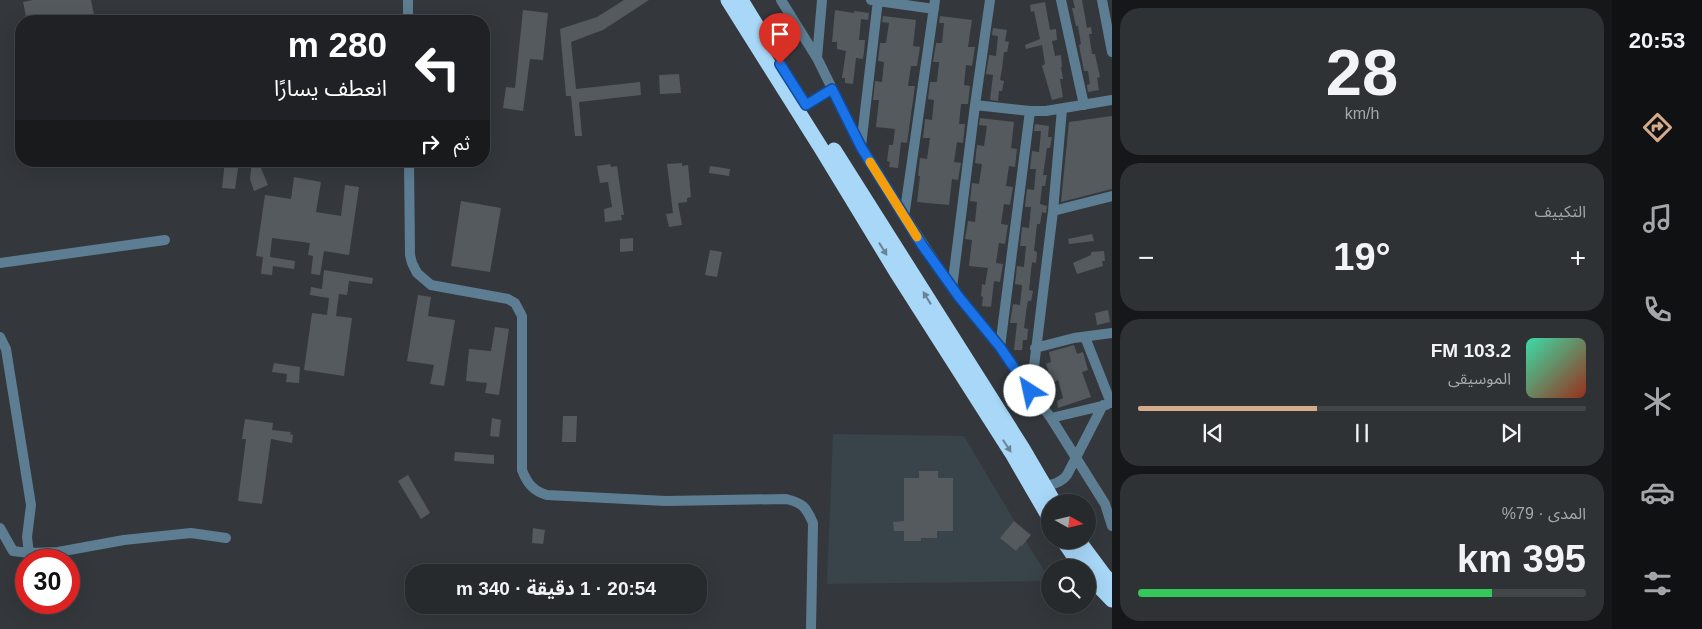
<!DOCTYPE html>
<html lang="ar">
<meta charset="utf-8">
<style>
:root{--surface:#272a2d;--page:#2f3235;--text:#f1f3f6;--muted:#a4a7aa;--line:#434649;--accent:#d6ab8b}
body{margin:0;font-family:Arial,"Noto Sans Arabic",sans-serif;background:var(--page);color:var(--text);direction:rtl;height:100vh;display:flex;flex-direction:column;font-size:19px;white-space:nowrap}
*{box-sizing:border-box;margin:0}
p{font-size:16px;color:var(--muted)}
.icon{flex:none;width:28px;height:28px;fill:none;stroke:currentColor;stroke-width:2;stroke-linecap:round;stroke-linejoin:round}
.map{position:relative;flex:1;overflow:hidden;direction:ltr}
.drawer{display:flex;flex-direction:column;gap:8px;padding:8px;background:#151719;width:500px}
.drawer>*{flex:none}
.banner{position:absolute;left:15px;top:15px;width:475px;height:152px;border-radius:20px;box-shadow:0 5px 20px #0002,0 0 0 1px var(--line);direction:rtl;background:#202124;color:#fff;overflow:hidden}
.needle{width:32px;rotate:98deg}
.buttons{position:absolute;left:1041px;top:494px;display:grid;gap:10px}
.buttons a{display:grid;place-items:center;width:55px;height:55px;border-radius:50%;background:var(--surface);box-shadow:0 5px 20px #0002,0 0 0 1px var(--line);font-size:25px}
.speed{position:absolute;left:15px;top:549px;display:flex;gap:10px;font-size:25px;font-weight:700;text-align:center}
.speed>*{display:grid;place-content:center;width:65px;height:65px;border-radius:50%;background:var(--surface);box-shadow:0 5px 20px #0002,0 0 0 1px var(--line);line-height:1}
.speed .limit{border:8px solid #d22;background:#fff;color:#111}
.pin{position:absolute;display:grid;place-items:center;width:42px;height:42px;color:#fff;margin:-51px -21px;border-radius:50% 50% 50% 0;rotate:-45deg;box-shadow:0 0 5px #0007}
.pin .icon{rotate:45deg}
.me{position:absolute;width:55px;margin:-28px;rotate:325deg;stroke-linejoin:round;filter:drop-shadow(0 0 4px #0008)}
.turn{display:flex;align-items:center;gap:18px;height:105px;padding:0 20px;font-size:22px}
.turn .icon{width:65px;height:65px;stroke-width:2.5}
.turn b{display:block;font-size:35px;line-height:42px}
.then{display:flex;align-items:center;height:48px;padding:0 20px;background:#0003;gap:10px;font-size:19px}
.big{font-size:38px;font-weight:700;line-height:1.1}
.drawer .tile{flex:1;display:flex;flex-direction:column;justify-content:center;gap:8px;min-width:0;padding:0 18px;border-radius:20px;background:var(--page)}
.drawer .dial{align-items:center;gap:0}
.dial b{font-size:65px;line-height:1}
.song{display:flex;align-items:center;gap:15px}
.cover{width:60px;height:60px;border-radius:8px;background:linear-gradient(135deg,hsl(160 70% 55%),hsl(10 70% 35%))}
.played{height:5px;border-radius:2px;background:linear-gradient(90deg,var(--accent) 40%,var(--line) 40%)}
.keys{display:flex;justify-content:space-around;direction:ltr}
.heat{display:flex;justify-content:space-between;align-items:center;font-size:28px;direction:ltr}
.charge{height:8px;border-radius:4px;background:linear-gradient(90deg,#34c759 79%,var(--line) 0)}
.trip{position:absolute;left:405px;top:564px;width:302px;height:50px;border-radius:20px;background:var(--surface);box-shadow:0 5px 20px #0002,0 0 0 1px var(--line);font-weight:700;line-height:50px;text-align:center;direction:rtl}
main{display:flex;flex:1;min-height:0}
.tabs{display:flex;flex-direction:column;width:90px;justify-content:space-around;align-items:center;background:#101112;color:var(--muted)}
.tabs .icon{width:35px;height:35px}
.tabs .current{color:var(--accent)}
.tabs b{font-size:22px;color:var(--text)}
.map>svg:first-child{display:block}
</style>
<main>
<nav class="tabs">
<b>20:53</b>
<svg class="icon current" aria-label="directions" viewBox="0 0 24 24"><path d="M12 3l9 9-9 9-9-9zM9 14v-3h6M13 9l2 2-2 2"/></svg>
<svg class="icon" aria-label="music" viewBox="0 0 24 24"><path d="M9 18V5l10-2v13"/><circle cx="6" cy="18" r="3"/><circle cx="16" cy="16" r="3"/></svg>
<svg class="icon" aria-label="phone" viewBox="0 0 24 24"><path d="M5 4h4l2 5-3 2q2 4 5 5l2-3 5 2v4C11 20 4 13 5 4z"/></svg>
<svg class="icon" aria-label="climate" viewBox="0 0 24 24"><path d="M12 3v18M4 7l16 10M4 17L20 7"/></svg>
<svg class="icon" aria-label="car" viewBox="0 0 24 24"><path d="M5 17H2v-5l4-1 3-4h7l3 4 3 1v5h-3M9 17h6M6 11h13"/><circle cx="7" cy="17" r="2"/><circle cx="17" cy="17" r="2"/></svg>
<svg class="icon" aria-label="filters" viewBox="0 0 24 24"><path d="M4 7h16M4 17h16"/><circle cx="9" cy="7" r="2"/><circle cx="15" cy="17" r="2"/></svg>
</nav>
<section class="drawer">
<div class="tile dial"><b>28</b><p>km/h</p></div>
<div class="tile"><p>التكييف</p>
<div class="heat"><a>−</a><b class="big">19°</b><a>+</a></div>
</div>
<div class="tile">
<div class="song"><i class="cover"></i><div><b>103.2 FM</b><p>الموسيقى</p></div></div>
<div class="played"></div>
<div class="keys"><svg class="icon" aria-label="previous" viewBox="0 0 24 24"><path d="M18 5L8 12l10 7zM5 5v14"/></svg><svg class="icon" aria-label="pause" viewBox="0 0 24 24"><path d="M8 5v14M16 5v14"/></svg><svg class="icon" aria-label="next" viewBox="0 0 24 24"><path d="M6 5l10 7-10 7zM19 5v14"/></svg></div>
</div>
<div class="tile"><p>المدى · 79%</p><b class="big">395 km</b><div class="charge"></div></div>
</section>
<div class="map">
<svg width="1112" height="629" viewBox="0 0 1112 629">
<rect width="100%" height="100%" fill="#34383c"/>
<path fill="#39434a" d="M 833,434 L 964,436 L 1050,581 L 827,584 Z"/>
<path fill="#555a5e" d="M 33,0 L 91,0 L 94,15 L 66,21 L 27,21 L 23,2 Z
M 624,0 L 649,0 L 603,30 L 571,42 L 576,89 L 640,82 L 641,95 L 579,102 L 582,136 L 575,136 L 571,96 L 566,96 L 560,29 L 597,17 Z
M 1073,0 L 1082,0 L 1087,28 L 1091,27 L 1092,34 L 1089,34 L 1092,54 L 1095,54 L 1100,77 L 1097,78 L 1099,90 L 1088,92 L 1087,85 L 1090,84 L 1088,71 L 1084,71 L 1079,45 L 1081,44 L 1078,26 L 1076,26 L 1072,8 L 1075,8 Z
M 1045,2 L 1050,30 L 1056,29 L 1057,40 L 1052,41 L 1055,56 L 1061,55 L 1062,67 L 1061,67 L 1063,79 L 1060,79 L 1063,97 L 1052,100 L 1042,66 L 1045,64 L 1042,45 L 1026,49 L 1025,45 L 1040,39 L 1034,11 L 1031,12 L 1030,5 Z
M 523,10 L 548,13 L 543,60 L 530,59 L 523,111 L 503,108 L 506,87 L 515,88 Z
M 835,10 L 854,13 L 854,11 L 869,13 L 868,20 L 861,19 L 859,40 L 865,40 L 864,52 L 863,59 L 856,58 L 853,84 L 845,83 L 845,78 L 842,78 L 846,51 L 837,49 L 837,42 L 832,42 Z
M 883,16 L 916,20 L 913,46 L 920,47 L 917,66 L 911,66 L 908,86 L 915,86 L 907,143 L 901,142 L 898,168 L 889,167 L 890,162 L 887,161 L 889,145 L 893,145 L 895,129 L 876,127 L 879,100 L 873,100 L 875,81 L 882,82 L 884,62 L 878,61 L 880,43 L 886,43 L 889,23 L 882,22 Z
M 940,16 L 972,20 L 968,47 L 975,47 L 972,66 L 966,65 L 964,85 L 970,86 L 968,104 L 961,104 L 959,124 L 965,124 L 963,143 L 957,142 L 954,162 L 961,163 L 958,180 L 952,179 L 949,205 L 917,202 L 920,176 L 918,176 L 920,158 L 927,159 L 930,138 L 923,138 L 925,119 L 932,120 L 934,100 L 928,99 L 930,82 L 937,82 L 939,62 L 933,62 L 936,43 L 942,43 L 944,23 L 939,23 Z
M 993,28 L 1007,30 L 1005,41 L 1009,42 L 1007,52 L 1004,52 L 1002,69 L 1000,80 L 1004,81 L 1002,91 L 999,91 L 998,101 L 990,100 L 993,75 L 986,74 L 989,55 L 996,56 L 998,36 L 992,35 Z
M 679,74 L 681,93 L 660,94 L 659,75 Z
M 1112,116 L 1112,189 L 1061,202 L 1069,122 Z
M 980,118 L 1014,122 L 1011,148 L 1017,149 L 1015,167 L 1009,166 L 1006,186 L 1013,187 L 1010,205 L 1004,204 L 1001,224 L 1008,225 L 1005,244 L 999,243 L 996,263 L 1003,264 L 1000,282 L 994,281 L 991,307 L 982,306 L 983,297 L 981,296 L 982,284 L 985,285 L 988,268 L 969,266 L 972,240 L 965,239 L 968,221 L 975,222 L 977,202 L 970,201 L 972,183 L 979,184 L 982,164 L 975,163 L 977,145 L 984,146 L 987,126 L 979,125 Z
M 1035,124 L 1049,126 L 1048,137 L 1052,137 L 1050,148 L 1047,148 L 1043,175 L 1047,175 L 1045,186 L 1042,186 L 1040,204 L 1047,206 L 1046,213 L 1042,212 L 1040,224 L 1037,224 L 1034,251 L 1037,252 L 1036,263 L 1032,262 L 1029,290 L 1033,291 L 1031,301 L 1028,301 L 1026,312 L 1024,328 L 1028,329 L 1027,340 L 1023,340 L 1022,350 L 1014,350 L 1017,323 L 1010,323 L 1013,304 L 1020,305 L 1022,285 L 1015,284 L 1017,266 L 1024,267 L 1026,246 L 1020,246 L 1022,227 L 1029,228 L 1031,207 L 1025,207 L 1027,189 L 1034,190 L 1036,169 L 1030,169 L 1032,151 L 1039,152 L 1041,131 L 1034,131 Z
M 225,161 L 239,161 L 235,189 L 222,188 Z
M 252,161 L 258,161 L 268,185 L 254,191 L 250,179 Z
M 682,163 L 682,166 L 688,165 L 691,197 L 687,198 L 687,202 L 678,203 L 682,225 L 669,227 L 666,214 L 673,213 L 667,164 Z
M 610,164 L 611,167 L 617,166 L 624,215 L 621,215 L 622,220 L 605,222 L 604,209 L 612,207 L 608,182 L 600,183 L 597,166 Z
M 710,166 L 730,169 L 729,176 L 709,173 Z
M 294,177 L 321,182 L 316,212 L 341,216 L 345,185 L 359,187 L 349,255 L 324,251 L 320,275 L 311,274 L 313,256 L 308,255 L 310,243 L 272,238 L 270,257 L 295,261 L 294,269 L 273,266 L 272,275 L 261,274 L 263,257 L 256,256 L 265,195 L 291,199 Z
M 461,201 L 501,208 L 490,272 L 451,266 Z
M 1092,234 L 1094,241 L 1069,244 L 1068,239 Z
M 633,238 L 633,251 L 620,252 L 620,239 Z
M 710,250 L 722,252 L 717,277 L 705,275 Z
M 1104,251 L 1105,261 L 1102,261 L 1103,266 L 1077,274 L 1073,263 L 1091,255 L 1091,252 Z
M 324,270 L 373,278 L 372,284 L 349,281 L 347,295 L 339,294 L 336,316 L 352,318 L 344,376 L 304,370 L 312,313 L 327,315 L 329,298 L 310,295 L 311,287 L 322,289 Z
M 418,295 L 431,297 L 428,316 L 455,320 L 444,386 L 430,384 L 434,365 L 407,361 Z
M 1108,310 L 1110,322 L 1097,325 L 1095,313 Z
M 495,327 L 509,329 L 499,395 L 485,393 L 487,383 L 466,381 L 469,349 L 491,351 Z
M 1074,345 L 1077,354 L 1083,352 L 1088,370 L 1082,372 L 1091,397 L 1058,408 L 1057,401 L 1063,398 L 1058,380 L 1052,383 L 1046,364 L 1051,362 L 1049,352 Z
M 274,363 L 300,367 L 299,383 L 286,382 L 287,374 L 272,372 Z
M 563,416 L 577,416 L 576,442 L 562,442 Z
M 492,418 L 501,420 L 499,437 L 490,436 Z
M 245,419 L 273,423 L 272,430 L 291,432 L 290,434 L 293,435 L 292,443 L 271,439 L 262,504 L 238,501 L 246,439 L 242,439 Z
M 455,452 L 494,455 L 494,464 L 454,461 Z
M 919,471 L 938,471 L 938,478 L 953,478 L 953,531 L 937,531 L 937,538 L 921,538 L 921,541 L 904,541 L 904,531 L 894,531 L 893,522 L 904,521 L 904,478 L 919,478 Z
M 408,475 L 430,513 L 421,519 L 398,481 Z
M 1014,521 L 1031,535 L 1021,547 L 1021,545 L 1016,551 L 1000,538 Z
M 533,528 L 545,530 L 543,544 L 532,543 Z"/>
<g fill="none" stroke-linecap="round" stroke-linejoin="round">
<path stroke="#5d7d93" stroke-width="10" d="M 408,0 L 408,21
M 781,0 L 817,58 L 861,147 L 885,186 L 952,288 L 1000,347 L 1031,391 L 1051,418 L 1105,504 L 1112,526
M 871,0 L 934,9
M 1061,0 L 1084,105
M 1102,0 L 1112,52
M 817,58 L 822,0
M 806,105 L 832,89
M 975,105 L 1030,111 L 1046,111 L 1112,100
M 861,146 L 878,0
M 409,161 L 410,255 L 412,263 L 417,273 L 431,285 L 508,299 L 515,303 L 522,316 L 522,470 C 527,483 533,491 547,495 L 666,501 L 786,499 C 803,503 806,507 813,523 L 811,629
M 1053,211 L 1112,196
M 904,217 L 935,0
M 0,263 L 165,240
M 952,288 L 975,105 L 990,0
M 0,337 L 6,349 L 31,505 L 27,537 L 29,553
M 1085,337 L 1111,403
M 1000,347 L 1030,111
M 1035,348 L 1074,338 L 1112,333
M 1031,391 L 1053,211 L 1062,109
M 1051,418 L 1106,405
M 1040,490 C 1049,483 1060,485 1067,475 L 1103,405
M 0,528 L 13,551 L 29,553 L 58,552 L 124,540 L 191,533 L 226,538"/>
<path stroke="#a8d7f8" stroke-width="15" d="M 728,0 L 821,148 L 897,273 L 1013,455 L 1050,519
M 741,0 L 766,41
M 834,150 L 1023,449 L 1054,502
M 1063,540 L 1082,568
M 1078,540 L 1104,575 L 1112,583
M 1088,575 L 1112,600"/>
</g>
<defs><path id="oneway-solid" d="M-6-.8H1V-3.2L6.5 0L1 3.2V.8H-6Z" transform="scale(1.25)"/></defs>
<g fill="#698294">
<use href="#oneway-solid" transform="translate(883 249) rotate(58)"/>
<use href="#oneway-solid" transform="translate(927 298) rotate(-122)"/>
<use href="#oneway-solid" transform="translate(1007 446) rotate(57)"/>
</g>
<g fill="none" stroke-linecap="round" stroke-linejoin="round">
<defs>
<path id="route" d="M 780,64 L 806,105 L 832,89 L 861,147 L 922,245 L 959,297 L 1000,347 L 1030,391"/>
</defs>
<use href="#route" stroke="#114b97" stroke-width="12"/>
<use href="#route" stroke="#1a73e8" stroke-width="9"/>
<path stroke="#f59e0b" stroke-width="9" d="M 870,162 L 917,237"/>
</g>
</svg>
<div class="buttons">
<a><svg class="needle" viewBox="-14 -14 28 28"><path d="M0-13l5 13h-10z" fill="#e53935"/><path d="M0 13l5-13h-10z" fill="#a4a7aa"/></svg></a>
<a><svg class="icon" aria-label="search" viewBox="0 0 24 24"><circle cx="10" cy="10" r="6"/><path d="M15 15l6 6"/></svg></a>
</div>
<div class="speed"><div class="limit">30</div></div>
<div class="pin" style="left:780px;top:64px;background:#d93025"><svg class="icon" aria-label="arrive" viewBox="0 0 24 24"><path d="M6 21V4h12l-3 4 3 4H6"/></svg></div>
<svg class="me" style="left:1030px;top:391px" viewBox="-20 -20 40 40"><circle r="19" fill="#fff"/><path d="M0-13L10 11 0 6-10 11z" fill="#1a73e8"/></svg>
<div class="trip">20:54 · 1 دقيقة · 340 m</div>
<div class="banner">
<div class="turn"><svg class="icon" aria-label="left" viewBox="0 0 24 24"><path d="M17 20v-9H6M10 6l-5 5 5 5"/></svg><div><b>280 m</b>انعطف يسارًا</div></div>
<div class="then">ثم<svg class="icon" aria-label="right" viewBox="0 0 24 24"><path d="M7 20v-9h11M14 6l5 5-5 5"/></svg></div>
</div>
</div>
</main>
